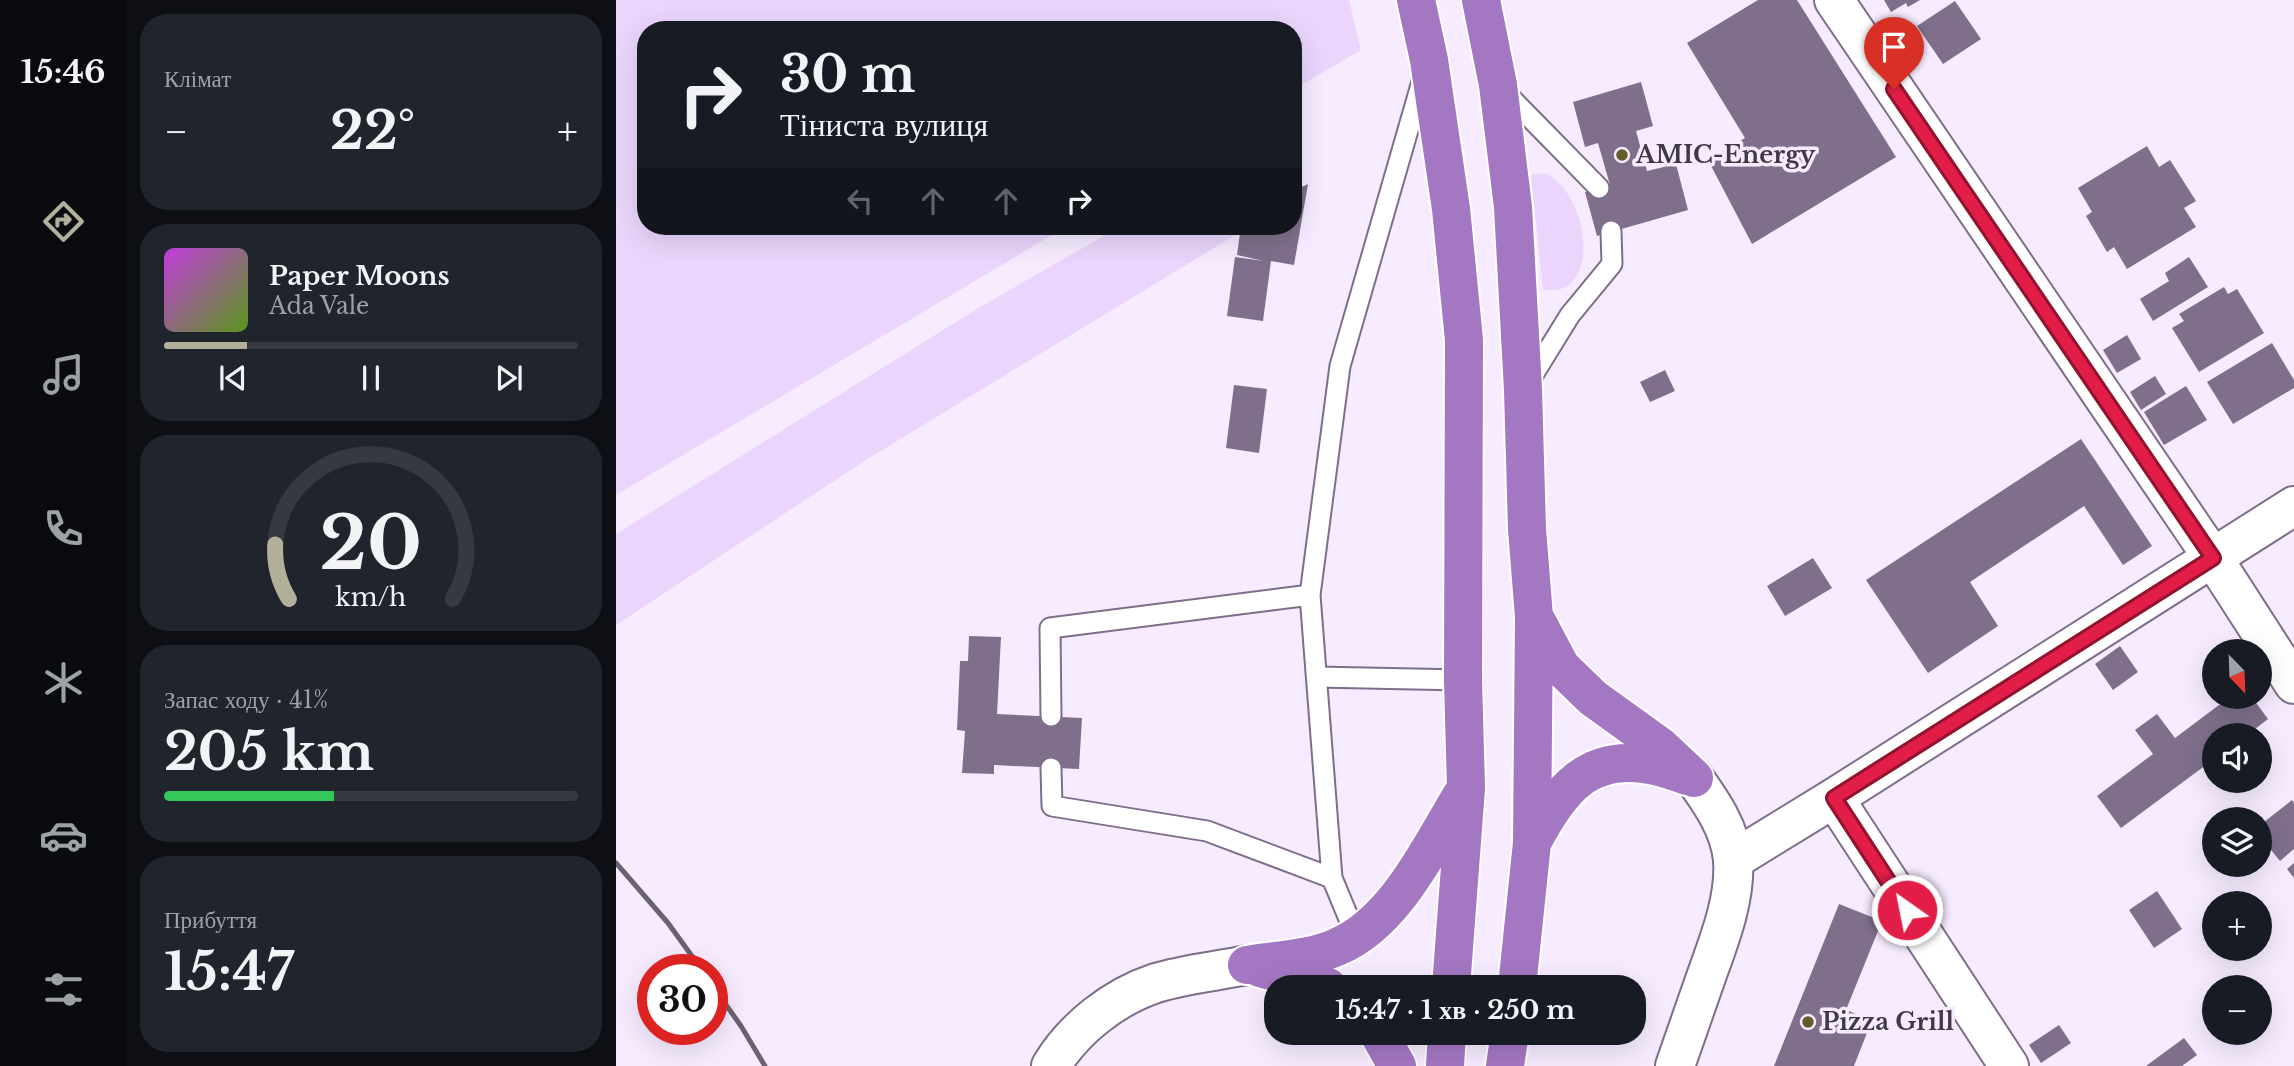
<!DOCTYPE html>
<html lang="uk">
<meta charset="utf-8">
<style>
:root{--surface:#171b24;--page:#20242c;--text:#f1f3f6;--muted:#9ea1a6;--line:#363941;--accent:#b2af9a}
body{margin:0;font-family:"Libre Baskerville",serif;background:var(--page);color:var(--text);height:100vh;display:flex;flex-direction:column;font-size:26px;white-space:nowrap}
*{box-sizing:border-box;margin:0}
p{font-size:23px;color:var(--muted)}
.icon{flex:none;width:38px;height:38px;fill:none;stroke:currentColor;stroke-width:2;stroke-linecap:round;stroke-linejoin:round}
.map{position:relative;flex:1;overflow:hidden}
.details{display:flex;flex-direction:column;gap:14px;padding:14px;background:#0d0f14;width:490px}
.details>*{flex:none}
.guide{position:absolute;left:21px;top:21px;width:665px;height:214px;border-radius:28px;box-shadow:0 7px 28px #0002;background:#171b24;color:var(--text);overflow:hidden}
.needle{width:46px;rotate:157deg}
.controls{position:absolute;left:1586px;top:639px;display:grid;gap:14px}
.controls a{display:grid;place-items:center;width:70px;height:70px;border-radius:50%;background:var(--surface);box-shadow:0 7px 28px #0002;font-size:35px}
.speed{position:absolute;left:21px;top:954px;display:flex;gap:14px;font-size:35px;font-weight:700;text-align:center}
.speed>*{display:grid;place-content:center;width:91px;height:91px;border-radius:50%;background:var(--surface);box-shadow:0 7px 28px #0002;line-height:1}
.speed .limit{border:10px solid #d22;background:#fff;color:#111}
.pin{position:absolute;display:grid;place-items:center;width:60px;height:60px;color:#fff;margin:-72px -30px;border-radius:50% 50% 50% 0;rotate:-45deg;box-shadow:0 0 7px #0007}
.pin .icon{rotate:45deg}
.me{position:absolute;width:77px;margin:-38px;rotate:327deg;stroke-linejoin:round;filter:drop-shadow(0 0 5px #0008)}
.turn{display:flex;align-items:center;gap:24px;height:147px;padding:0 28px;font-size:32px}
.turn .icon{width:91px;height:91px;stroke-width:2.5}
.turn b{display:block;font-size:49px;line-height:60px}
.lanes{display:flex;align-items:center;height:66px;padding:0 28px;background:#0003;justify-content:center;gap:35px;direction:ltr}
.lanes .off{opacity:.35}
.big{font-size:52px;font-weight:700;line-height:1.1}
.details .widget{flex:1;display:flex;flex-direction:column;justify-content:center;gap:10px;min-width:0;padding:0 24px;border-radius:28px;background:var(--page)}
.details .dial{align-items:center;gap:0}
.dial svg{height:182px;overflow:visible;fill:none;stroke:var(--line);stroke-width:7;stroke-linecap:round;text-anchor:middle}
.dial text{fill:var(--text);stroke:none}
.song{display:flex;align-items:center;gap:21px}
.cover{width:84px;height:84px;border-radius:10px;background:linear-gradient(135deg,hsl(290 70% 55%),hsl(90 70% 35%))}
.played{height:7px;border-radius:4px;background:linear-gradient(90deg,var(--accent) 20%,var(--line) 20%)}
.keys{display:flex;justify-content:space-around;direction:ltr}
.heat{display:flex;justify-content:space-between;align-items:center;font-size:38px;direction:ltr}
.charge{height:10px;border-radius:5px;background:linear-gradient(90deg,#34c759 41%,var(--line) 0)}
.trip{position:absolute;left:648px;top:975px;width:382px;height:70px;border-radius:28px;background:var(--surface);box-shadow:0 7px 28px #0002;font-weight:700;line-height:70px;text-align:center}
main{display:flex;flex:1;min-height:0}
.dock{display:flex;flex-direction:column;width:126px;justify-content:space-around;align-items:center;background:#090b0e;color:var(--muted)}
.dock .icon{width:49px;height:49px}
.dock .current{color:var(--accent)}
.dock b{font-size:32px;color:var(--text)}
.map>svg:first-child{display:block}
</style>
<main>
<nav class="dock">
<b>15:46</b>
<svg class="icon current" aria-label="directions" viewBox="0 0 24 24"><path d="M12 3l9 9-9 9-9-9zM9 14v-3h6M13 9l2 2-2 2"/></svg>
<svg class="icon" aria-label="music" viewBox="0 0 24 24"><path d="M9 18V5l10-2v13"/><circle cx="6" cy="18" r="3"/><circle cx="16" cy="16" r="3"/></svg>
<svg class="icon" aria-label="phone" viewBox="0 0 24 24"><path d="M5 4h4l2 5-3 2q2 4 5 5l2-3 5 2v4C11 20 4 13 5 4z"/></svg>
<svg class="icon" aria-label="climate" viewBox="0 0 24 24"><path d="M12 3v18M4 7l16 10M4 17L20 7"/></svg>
<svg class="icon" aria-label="car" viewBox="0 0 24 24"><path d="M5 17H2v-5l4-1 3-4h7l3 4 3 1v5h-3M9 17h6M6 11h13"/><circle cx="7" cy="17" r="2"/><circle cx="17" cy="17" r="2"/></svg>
<svg class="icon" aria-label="filters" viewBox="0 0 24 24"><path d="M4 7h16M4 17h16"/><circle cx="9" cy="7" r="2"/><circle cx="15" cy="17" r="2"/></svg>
</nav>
<section class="details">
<div class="widget"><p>Клімат</p>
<div class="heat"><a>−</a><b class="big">22°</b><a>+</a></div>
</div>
<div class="widget">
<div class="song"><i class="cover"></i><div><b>Paper Moons</b><p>Ada Vale</p></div></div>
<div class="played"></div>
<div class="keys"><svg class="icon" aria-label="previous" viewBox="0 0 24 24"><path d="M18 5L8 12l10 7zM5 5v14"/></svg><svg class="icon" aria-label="pause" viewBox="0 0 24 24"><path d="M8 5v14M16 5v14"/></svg><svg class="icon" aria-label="next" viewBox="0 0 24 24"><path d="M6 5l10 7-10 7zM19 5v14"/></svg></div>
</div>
<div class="widget dial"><svg viewBox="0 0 100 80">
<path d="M14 69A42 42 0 1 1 86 69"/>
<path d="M14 69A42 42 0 0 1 8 45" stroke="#b2af9a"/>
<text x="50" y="56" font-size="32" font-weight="700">20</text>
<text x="50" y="72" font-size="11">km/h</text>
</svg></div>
<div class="widget"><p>Запас ходу · 41%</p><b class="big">205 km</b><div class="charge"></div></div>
<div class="widget"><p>Прибуття</p><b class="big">15:47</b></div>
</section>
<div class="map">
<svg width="1678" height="1066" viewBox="0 0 1678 1066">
<rect width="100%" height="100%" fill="#f6ebff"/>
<path fill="#ebd5fc" d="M 0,0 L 733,0 L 745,50 L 677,90 L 677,30 L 30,30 L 30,226 L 451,226 L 0,495 Z
M 928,173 C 962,185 983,260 953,285 C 945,291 936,290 927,290 L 915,175 Z
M 505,226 L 634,226 L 245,463 L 0,625 L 0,534 L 364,307 Z"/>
<path fill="#7f6f8b" d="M 1142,0 L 1181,0 L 1280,157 L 1136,244 L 1092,160 L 1129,138 L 1071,43 Z
M 1268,0 L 1304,0 L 1292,7 L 1290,3 L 1275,12 Z
M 1339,1 L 1365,39 L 1327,64 L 1301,26 Z
M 1025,82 L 1037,126 L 1020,131 L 1031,171 L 1060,164 L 1072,210 L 981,236 L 969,192 L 994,185 L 982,143 L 969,147 L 957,102 Z
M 1531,146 L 1543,167 L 1554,160 L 1580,201 L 1568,208 L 1580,227 L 1511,269 L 1498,247 L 1491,252 L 1470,216 L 1476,212 L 1462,188 Z
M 692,184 L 678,265 L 655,261 L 647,321 L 611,316 L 619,257 L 648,261 L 621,255 L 625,226 L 677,226 L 677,191 Z
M 1573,257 L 1592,287 L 1537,321 L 1524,299 L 1553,281 L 1549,273 Z
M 1608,287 L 1612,294 L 1621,289 L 1648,333 L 1583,372 L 1556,328 L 1568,321 L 1563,314 Z
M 1511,335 L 1525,359 L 1501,373 L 1487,350 Z
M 1656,343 L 1678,380 L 1678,388 L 1617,424 L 1591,382 Z
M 1049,370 L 1059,391 L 1034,402 L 1024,382 Z
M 1539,376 L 1550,394 L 1525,410 L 1514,392 Z
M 618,385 L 651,389 L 643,453 L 610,448 Z
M 1570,386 L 1591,420 L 1548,445 L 1528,412 Z
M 1465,439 L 1536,546 L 1507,565 L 1468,506 L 1354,582 L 1382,626 L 1312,673 L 1250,580 Z
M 1197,558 L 1216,588 L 1169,616 L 1151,586 Z
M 353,636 L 385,637 L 381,714 L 466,718 L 463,769 L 378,765 L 378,774 L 346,773 L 349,731 L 341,730 L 344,661 L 352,661 Z
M 1504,646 L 1522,672 L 1497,690 L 1479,664 Z
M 1615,696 L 1635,696 L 1652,719 L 1631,735 L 1598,735 L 1598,759 L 1505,828 L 1481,796 L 1537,754 L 1519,730 L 1541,714 L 1559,738 Z
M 1676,800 L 1678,803 L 1678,849 L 1664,861 L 1643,835 L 1643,826 Z
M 1678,863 L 1678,878 L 1671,869 Z
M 1541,891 L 1566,929 L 1538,948 L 1513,910 Z
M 1223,904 L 1266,921 L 1230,1010 L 1256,1020 L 1238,1066 L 1158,1066 Z
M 1443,1025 L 1455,1043 L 1425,1063 L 1413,1045 Z
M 1568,1038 L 1581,1055 L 1566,1066 L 1530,1066 Z"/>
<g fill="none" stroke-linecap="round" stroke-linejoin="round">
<defs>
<path id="lane" d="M 886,89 L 983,188
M 912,383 L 954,315 L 996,264 L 995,231
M 694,595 L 716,878
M 701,677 L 847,680
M 435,716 L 434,628 L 694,595 L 724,366 L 807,78
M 435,768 L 436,806 L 591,831 L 716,878 L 741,938"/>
<path id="street" d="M 1218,0 L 1597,558 L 1678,684
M 1218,798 L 1393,1066
M 1117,860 L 1218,798 L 1678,506"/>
<path id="secondary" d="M 435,1066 C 458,1028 498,997 540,983 C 569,974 602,971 631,965
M 1059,1066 C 1069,1037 1079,1009 1089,980 C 1102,943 1120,900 1117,860 C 1114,829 1096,803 1078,778"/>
<path id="highway" d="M 800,0 L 813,60 L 835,209 L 848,340 L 847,680 L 850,788 L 835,987
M 865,0 L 882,85 L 897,207 L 907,390 L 911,529 L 918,617 L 916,843 L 901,987
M 919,618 L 945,667 L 977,698 L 1045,747 L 1078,778
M 917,841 C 944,790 971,754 1034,765 C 1047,767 1059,772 1071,776
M 631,965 C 660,960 694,959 721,947 C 779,923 814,847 845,796
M 644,968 L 712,987
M 762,1032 L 781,1066
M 829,1066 L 831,1032
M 889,1066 L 894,1032"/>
</defs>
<use href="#lane" stroke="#7e6e8b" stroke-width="23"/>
<use href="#street" stroke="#7e6e8b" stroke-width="42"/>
<use href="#secondary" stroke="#7e6e8b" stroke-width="42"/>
<use href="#highway" stroke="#fff" stroke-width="42"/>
<use href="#lane" stroke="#fff" stroke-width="19"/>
<use href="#street" stroke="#fff" stroke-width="38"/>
<use href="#secondary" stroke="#fff" stroke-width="38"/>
<use href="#highway" stroke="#a477c3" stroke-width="38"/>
<path stroke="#6a6270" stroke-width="5" d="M 0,863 L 52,923 L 86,970
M 96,985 L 125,1026 L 149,1066"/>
</g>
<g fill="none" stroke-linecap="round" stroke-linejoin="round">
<defs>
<path id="route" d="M 1278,89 L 1597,558 L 1218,798 L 1291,910"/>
</defs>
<use href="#route" stroke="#92132f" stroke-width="18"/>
<use href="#route" stroke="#e11d48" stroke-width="12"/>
</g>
<g fill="#655c29" stroke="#f6ebff" stroke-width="2.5">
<circle cx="1006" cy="155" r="7"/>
<circle cx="1192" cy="1022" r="7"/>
</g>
<g text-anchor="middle" stroke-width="7" stroke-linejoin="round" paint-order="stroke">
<g font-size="24" font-weight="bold" fill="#403945" stroke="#f6ebff" text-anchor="start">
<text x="1020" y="163">AMIC-Energy</text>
<text x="1206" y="1030">Pizza Grill</text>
</g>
</g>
</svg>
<div class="controls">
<a><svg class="needle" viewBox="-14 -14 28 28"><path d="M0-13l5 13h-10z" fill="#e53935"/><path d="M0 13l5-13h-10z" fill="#9ea1a6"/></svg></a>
<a><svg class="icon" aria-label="sound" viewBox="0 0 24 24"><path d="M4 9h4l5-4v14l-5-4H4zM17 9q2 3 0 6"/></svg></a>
<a><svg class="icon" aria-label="layers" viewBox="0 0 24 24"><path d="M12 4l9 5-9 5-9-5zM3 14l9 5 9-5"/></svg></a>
<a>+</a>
<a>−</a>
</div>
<div class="speed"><div class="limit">30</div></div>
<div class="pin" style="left:1278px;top:89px;background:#d93025"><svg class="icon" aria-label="arrive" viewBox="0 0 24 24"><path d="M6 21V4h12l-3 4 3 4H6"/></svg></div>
<svg class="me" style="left:1291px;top:910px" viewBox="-20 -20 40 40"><circle r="17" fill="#e11d48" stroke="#fff" stroke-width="3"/><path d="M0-11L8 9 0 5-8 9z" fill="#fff"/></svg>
<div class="trip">15:47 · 1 хв · 250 m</div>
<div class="guide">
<div class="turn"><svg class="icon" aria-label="right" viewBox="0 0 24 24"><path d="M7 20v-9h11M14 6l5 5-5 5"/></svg><div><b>30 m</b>Тіниста вулиця</div></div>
<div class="lanes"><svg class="icon off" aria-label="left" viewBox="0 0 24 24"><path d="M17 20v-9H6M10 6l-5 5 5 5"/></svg><svg class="icon off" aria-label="ahead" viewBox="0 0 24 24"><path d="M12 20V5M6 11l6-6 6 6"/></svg><svg class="icon off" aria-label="ahead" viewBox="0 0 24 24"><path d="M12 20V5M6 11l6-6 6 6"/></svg><svg class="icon" aria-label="right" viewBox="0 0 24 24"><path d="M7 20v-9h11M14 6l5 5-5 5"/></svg></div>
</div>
</div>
</main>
